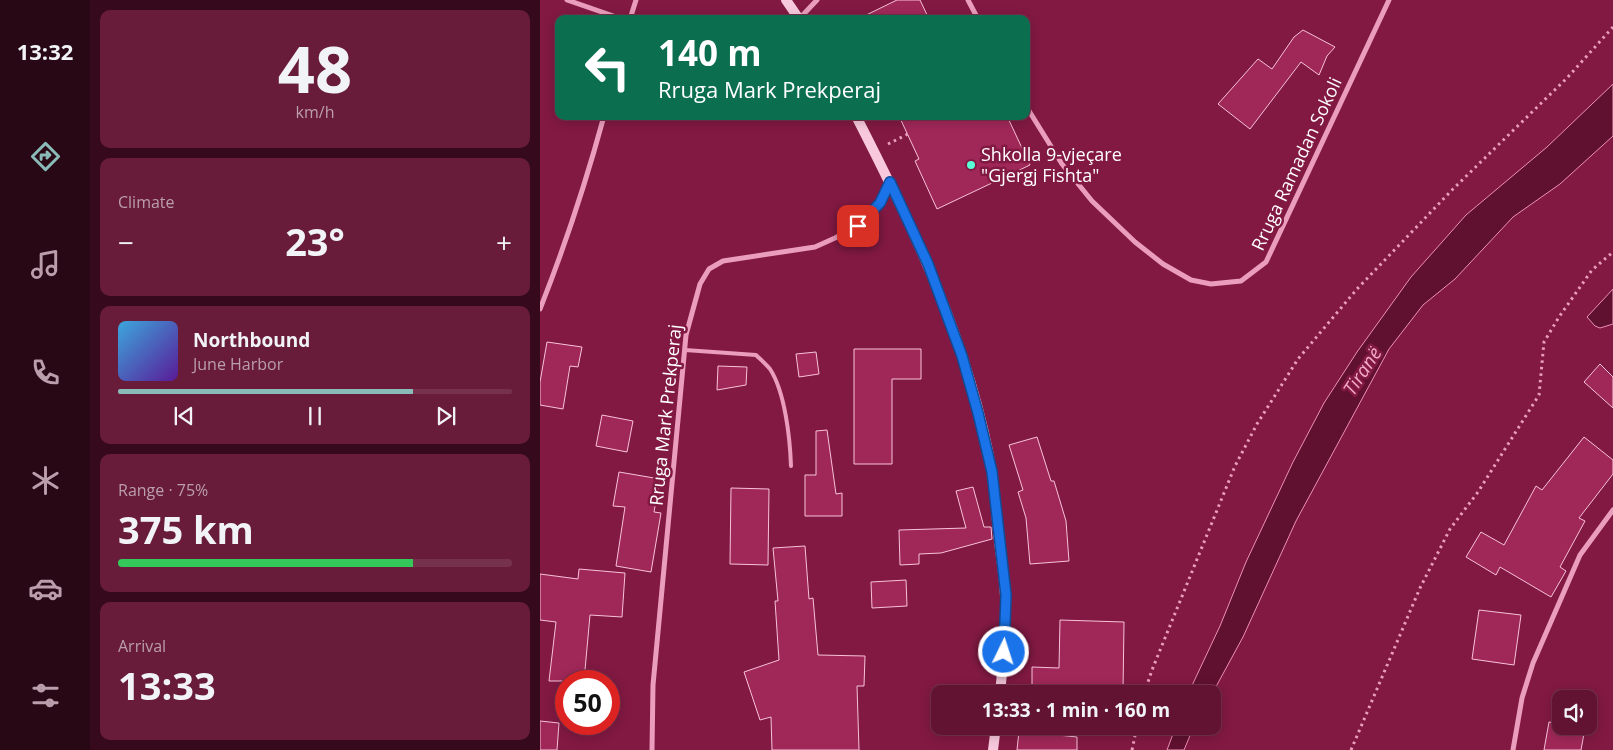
<!DOCTYPE html>
<meta charset="utf-8">
<style>
:root{--surface:#621332;--page:#681c3a;--text:#f1f3f6;--muted:#bb9eac;--line:#76324d;--accent:#8bbbb9}
body{margin:0;font-family:"Open Sans",sans-serif;background:var(--page);color:var(--text);height:100vh;display:flex;flex-direction:column;font-size:19px;white-space:nowrap}
*{box-sizing:border-box;margin:0}
p{font-size:16px;color:var(--muted)}
.icon{flex:none;width:28px;height:28px;fill:none;stroke:currentColor;stroke-width:2;stroke-linecap:round;stroke-linejoin:round}
.map{position:relative;flex:1;overflow:hidden}
.details{display:flex;flex-direction:column;gap:10px;padding:10px;background:#360a1c;width:450px}
.details>*{flex:none}
.banner{position:absolute;left:15px;top:15px;width:475px;height:105px;border-radius:10px;box-shadow:0 2px 12px #0003,0 0 0 1px var(--line);background:#0b6e4f;color:#fff;overflow:hidden}
.buttons{position:absolute;left:1012px;top:690px;display:grid;gap:10px}
.buttons a{display:grid;place-items:center;width:45px;height:45px;border-radius:10px;background:var(--surface);box-shadow:0 2px 12px #0003,0 0 0 1px var(--line);font-size:25px}
.speed{position:absolute;left:15px;top:670px;display:flex;gap:10px;font-size:25px;font-weight:700;text-align:center}
.speed>*{display:grid;place-content:center;width:65px;height:65px;border-radius:50%;background:var(--surface);box-shadow:0 2px 12px #0003,0 0 0 1px var(--line);line-height:1}
.speed .limit{border:8px solid #d22;background:#fff;color:#111}
.pin{position:absolute;display:grid;place-items:center;width:42px;height:42px;color:#fff;margin:-21px;border-radius:10px;box-shadow:0 2px 8px #0006}
.me{position:absolute;width:55px;margin:-28px;rotate:4deg;stroke-linejoin:round;filter:drop-shadow(0 0 4px #0008)}
.turn{display:flex;align-items:center;gap:18px;height:105px;padding:0 20px;font-size:22px}
.turn .icon{width:65px;height:65px;stroke-width:2.5}
.turn b{display:block;font-size:35px;line-height:42px}
.big{font-size:38px;font-weight:700;line-height:1.1}
.details .widget{flex:1;display:flex;flex-direction:column;justify-content:center;gap:8px;min-width:0;padding:0 18px;border-radius:10px;background:var(--page)}
.details .dial{align-items:center;gap:0}
.dial b{font-size:65px;line-height:1}
.song{display:flex;align-items:center;gap:15px}
.cover{width:60px;height:60px;border-radius:8px;background:linear-gradient(135deg,hsl(200 70% 55%),hsl(270 70% 35%))}
.played{height:5px;border-radius:2px;background:linear-gradient(90deg,var(--accent) 75%,var(--line) 75%)}
.keys{display:flex;justify-content:space-around;direction:ltr}
.heat{display:flex;justify-content:space-between;align-items:center;font-size:28px;direction:ltr}
.charge{height:8px;border-radius:4px;background:linear-gradient(90deg,#34c759 75%,var(--line) 0)}
.trip{position:absolute;left:391px;top:685px;width:290px;height:50px;border-radius:10px;background:var(--surface);box-shadow:0 2px 12px #0003,0 0 0 1px var(--line);font-weight:700;line-height:50px;text-align:center}
main{display:flex;flex:1;min-height:0}
.tab-bar{display:flex;flex-direction:column;width:90px;justify-content:space-around;align-items:center;background:#270814;color:var(--muted)}
.tab-bar .icon{width:35px;height:35px}
.tab-bar .current{color:var(--accent)}
.tab-bar b{font-size:22px;color:var(--text)}
.map>svg:first-child{display:block}
</style>
<main>
<nav class="tab-bar">
<b>13:32</b>
<svg class="icon current" aria-label="directions" viewBox="0 0 24 24"><path d="M12 3l9 9-9 9-9-9zM9 14v-3h6M13 9l2 2-2 2"/></svg>
<svg class="icon" aria-label="music" viewBox="0 0 24 24"><path d="M9 18V5l10-2v13"/><circle cx="6" cy="18" r="3"/><circle cx="16" cy="16" r="3"/></svg>
<svg class="icon" aria-label="phone" viewBox="0 0 24 24"><path d="M5 4h4l2 5-3 2q2 4 5 5l2-3 5 2v4C11 20 4 13 5 4z"/></svg>
<svg class="icon" aria-label="climate" viewBox="0 0 24 24"><path d="M12 3v18M4 7l16 10M4 17L20 7"/></svg>
<svg class="icon" aria-label="car" viewBox="0 0 24 24"><path d="M5 17H2v-5l4-1 3-4h7l3 4 3 1v5h-3M9 17h6M6 11h13"/><circle cx="7" cy="17" r="2"/><circle cx="17" cy="17" r="2"/></svg>
<svg class="icon" aria-label="filters" viewBox="0 0 24 24"><path d="M4 7h16M4 17h16"/><circle cx="9" cy="7" r="2"/><circle cx="15" cy="17" r="2"/></svg>
</nav>
<section class="details">
<div class="widget dial"><b>48</b><p>km/h</p></div>
<div class="widget"><p>Climate</p>
<div class="heat"><a>−</a><b class="big">23°</b><a>+</a></div>
</div>
<div class="widget">
<div class="song"><i class="cover"></i><div><b>Northbound</b><p>June Harbor</p></div></div>
<div class="played"></div>
<div class="keys"><svg class="icon" aria-label="previous" viewBox="0 0 24 24"><path d="M18 5L8 12l10 7zM5 5v14"/></svg><svg class="icon" aria-label="pause" viewBox="0 0 24 24"><path d="M8 5v14M16 5v14"/></svg><svg class="icon" aria-label="next" viewBox="0 0 24 24"><path d="M6 5l10 7-10 7zM19 5v14"/></svg></div>
</div>
<div class="widget"><p>Range · 75%</p><b class="big">375 km</b><div class="charge"></div></div>
<div class="widget"><p>Arrival</p><b class="big">13:33</b></div>
</section>
<div class="map">
<svg width="1073" height="750" viewBox="0 0 1073 750">
<rect width="100%" height="100%" fill="#821943"/>
<path fill="#60112f" stroke="#ed90b8" d="M 1073,84 L 1073,136 L 1020,184 L 973,217 L 915,279 L 883,305 L 849,349 L 756,521 L 703,637 L 672,694 L 648,694 L 680,626 L 706,562 L 753,462 L 784,403 L 817,352 L 871,277 L 926,215 L 1007,147 Z
M 1073,289 L 1073,324 L 1060,328 L 1055,326 L 1047,317 Z
M 636,726 L 654,726 L 644,750 L 627,750 Z"/>
<path fill="#a02859" stroke="#f8c2d9" d="M 357,0 L 380,0 L 389,19 L 318,19 Z
M 763,30 L 795,47 L 787,56 L 779,75 L 761,62 L 710,129 L 678,104 L 718,59 L 732,69 L 754,37 Z
M 359,116 L 467,116 L 490,165 L 397,209 L 375,161 L 379,159 Z
M 7,342 L 42,347 L 38,367 L 30,366 L 23,409 L 0,405 L 0,382 Z
M 314,349 L 381,349 L 381,379 L 352,379 L 352,464 L 314,464 Z
M 276,352 L 279,374 L 259,377 L 256,354 Z
M 1060,364 L 1073,377 L 1073,408 L 1044,382 Z
M 178,366 L 207,367 L 206,385 L 177,390 Z
M 62,415 L 93,421 L 87,452 L 56,446 Z
M 287,430 L 296,494 L 302,493 L 302,516 L 265,516 L 265,475 L 276,475 L 276,431 Z
M 497,437 L 511,481 L 514,481 L 526,521 L 529,561 L 490,564 L 486,518 L 478,492 L 483,490 L 469,445 Z
M 1044,437 L 1073,460 L 1073,474 L 1039,518 L 1045,521 L 1020,567 L 1026,571 L 1011,597 L 960,567 L 956,575 L 926,557 L 941,532 L 964,545 L 996,486 L 1002,490 Z
M 79,472 L 120,479 L 114,512 L 121,513 L 111,572 L 76,566 L 85,507 L 73,506 Z
M 433,487 L 444,527 L 451,527 L 452,539 L 401,553 L 379,554 L 379,564 L 360,565 L 359,530 L 426,528 L 416,491 Z
M 191,488 L 229,489 L 228,565 L 190,564 Z
M 265,546 L 269,599 L 273,598 L 278,655 L 325,656 L 324,686 L 317,686 L 319,750 L 232,750 L 231,717 L 220,720 L 204,672 L 239,660 L 235,601 L 238,601 L 233,548 Z
M 39,569 L 85,573 L 82,617 L 50,615 L 44,681 L 9,681 L 16,622 L 0,620 L 0,574 L 38,579 Z
M 366,580 L 367,606 L 332,608 L 331,582 Z
M 939,610 L 981,615 L 974,665 L 932,659 Z
M 520,620 L 584,622 L 583,691 L 539,690 L 539,694 L 492,694 L 492,667 L 519,668 Z
M 0,721 L 19,723 L 17,750 L 0,750 Z
M 1009,722 L 1021,724 L 1021,726 L 1045,728 L 1041,750 L 1004,750 Z
M 479,731 L 537,737 L 537,750 L 477,750 Z"/>
<g fill="none" stroke-linecap="round" stroke-linejoin="round">
<path stroke="#eb9dbd" stroke-width="3" stroke-dasharray="2.5 4" stroke-linecap="butt" d="M 348,144 L 368,134
M 604,694 L 612,670 L 695,466 L 717,424 L 758,359 L 817,289 L 912,190 L 1027,78 L 1073,27
M 592,750 L 597,726
M 811,750 L 880,588 L 910,529 L 938,492 L 999,395 L 1004,342 L 1019,317 L 1052,270 L 1073,252"/>
<path stroke="#eb9dbd" stroke-width="4" d="M 145,350 L 216,355 C 220,359 226,364 230,369 C 245,392 250,438 251,466"/>
<path stroke="#eb9dbd" stroke-width="5" d="M 27,0 L 82,19
M 428,0 L 438,19
M 90,19 L 96,0
M 259,19 L 277,0
M 486,106 L 522,164 L 552,201 L 595,242 L 623,264 L 651,280 L 671,284 L 701,281 L 726,262 L 849,0
M 0,309 C 25,246 46,182 64,116
M 112,750 L 113,685 L 146,335 L 160,284 L 169,269 L 183,261 L 275,247 L 295,238 L 318,226 L 340,203 L 349,185
M 973,750 L 982,698 L 993,663 L 1040,555 L 1073,510"/>
<path stroke="#f8c9dc" stroke-width="10" d="M 246,0 L 259,19
M 316,116 C 374,229 430,346 452,472 C 455,491 456,512 458,532 C 460,553 464,574 465,596 C 467,628 463,661 460,694
M 453,750 L 456,726"/>
</g>
<g fill="none" stroke-linecap="round" stroke-linejoin="round">
<defs>
<path id="route" d="M 318,226 L 340,203 L 350,182 L 388,264 L 422,356 L 438,413 L 452,472 L 466,595 L 464,652"/>
</defs>
<use href="#route" stroke="#114b97" stroke-width="12"/>
<use href="#route" stroke="#1a73e8" stroke-width="9"/>
</g>
<circle fill="#59fed4" stroke="#821943" stroke-width="2" cx="431" cy="165" r="5"/>
<g text-anchor="middle" stroke-width="5" stroke-linejoin="round" paint-order="stroke">
<g font-size="18" fill="#fff" stroke="#821943" text-anchor="start">
<text x="441" y="161">Shkolla 9-vjeçare<tspan x="441" dy="21">"Gjergj Fishta"</tspan></text>
</g>
<g font-size="18" fill="#fff" stroke="#821943">
<text transform="translate(757 164) rotate(-65)" y="6">Rruga Ramadan Sokoli</text>
<text transform="translate(126 415) rotate(-84)" y="6">Rruga Mark Prekperaj</text>
</g>
<g font-size="19" font-style="italic" fill="#f3a9c8" stroke="#821943">
<text transform="translate(822 371) rotate(-57)" y="7">Tiranë</text>
</g>
</g>
</svg>
<div class="buttons">
<a><svg class="icon" aria-label="sound" viewBox="0 0 24 24"><path d="M4 9h4l5-4v14l-5-4H4zM17 9q2 3 0 6"/></svg></a>
</div>
<div class="speed"><div class="limit">50</div></div>
<div class="pin" style="left:318px;top:226px;background:#d93025"><svg class="icon" aria-label="arrive" viewBox="0 0 24 24"><path d="M6 21V4h12l-3 4 3 4H6"/></svg></div>
<svg class="me" style="left:464px;top:652px" viewBox="-20 -20 40 40"><circle r="17" fill="#1a73e8" stroke="#fff" stroke-width="3"/><path d="M0-11L8 9 0 5-8 9z" fill="#fff"/></svg>
<div class="trip">13:33 · 1 min · 160 m</div>
<div class="banner">
<div class="turn"><svg class="icon" aria-label="left" viewBox="0 0 24 24"><path d="M17 20v-9H6M10 6l-5 5 5 5"/></svg><div><b>140 m</b>Rruga Mark Prekperaj</div></div>
</div>
</div>
</main>
